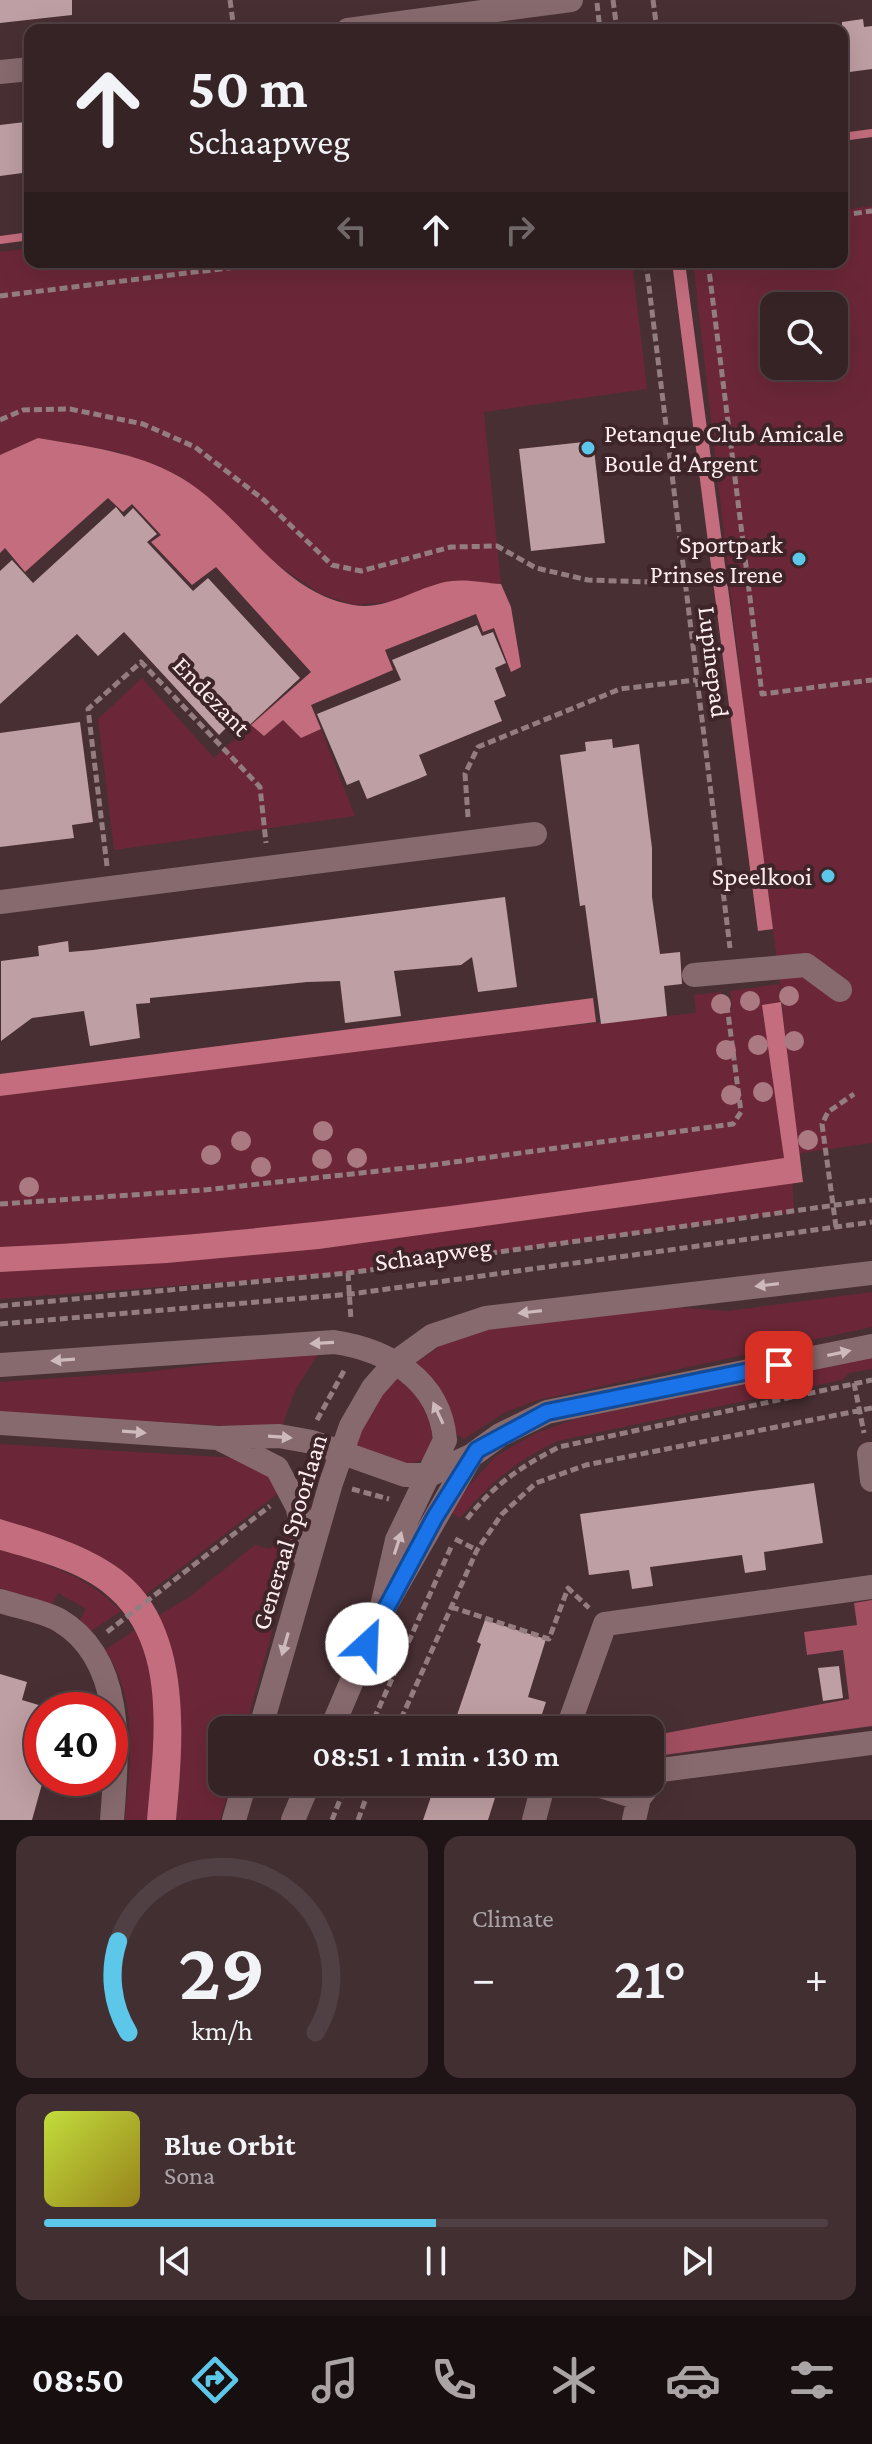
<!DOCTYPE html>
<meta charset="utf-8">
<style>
:root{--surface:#362326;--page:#412f32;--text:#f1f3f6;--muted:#aaa4a7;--line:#504043;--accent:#5cc7e8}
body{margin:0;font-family:"Crimson Pro",serif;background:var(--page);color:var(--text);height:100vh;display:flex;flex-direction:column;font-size:30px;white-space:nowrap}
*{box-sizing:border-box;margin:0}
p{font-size:26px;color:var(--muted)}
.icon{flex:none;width:44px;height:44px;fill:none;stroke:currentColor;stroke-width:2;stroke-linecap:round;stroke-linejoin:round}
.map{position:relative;height:1820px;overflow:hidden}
.details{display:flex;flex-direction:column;gap:16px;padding:16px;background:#1e1315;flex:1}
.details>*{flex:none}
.hud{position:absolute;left:24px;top:24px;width:824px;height:244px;border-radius:16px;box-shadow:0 8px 32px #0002,0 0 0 2px var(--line);background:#362326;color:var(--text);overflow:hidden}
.buttons{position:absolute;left:760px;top:292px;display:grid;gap:16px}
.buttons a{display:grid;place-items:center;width:88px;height:88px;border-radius:16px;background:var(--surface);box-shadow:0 8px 32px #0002,0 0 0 2px var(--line);font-size:40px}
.speed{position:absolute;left:24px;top:1692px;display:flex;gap:16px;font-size:40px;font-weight:700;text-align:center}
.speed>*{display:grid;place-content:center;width:104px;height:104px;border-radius:50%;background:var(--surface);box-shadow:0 8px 32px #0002,0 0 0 2px var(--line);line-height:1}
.speed .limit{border:12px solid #d22;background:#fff;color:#111}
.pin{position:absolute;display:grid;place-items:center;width:68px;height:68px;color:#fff;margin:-34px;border-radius:16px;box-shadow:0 4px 12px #0006}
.me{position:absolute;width:88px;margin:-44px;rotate:25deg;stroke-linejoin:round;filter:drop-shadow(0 0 6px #0008)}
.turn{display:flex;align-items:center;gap:28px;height:168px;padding:0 32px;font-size:36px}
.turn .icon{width:104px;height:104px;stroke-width:2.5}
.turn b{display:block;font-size:56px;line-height:68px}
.lanes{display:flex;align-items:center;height:76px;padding:0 32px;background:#0003;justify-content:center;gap:40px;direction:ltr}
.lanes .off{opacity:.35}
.big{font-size:60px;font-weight:600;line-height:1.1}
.details .card{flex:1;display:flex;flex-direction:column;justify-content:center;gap:12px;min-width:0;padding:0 28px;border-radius:16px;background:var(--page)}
.details .dial{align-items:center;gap:0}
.dial svg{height:208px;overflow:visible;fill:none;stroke:var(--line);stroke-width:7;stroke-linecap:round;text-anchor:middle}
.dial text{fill:var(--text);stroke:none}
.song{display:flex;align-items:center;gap:24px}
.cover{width:96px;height:96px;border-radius:12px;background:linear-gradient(135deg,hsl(70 70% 55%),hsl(50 70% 35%))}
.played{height:8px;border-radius:4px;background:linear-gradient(90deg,var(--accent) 50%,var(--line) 50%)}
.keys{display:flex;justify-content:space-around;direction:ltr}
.heat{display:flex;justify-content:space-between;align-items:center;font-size:44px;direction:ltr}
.details .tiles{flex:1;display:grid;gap:16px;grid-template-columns:1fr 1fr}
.card:last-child{grid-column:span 2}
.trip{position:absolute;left:208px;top:1716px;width:456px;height:80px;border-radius:16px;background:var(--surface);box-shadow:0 8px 32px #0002,0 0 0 2px var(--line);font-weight:600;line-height:80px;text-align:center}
.tabs{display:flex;height:128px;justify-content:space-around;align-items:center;background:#160e0f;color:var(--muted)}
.tabs .icon{width:56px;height:56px}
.tabs .active{color:var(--accent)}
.tabs b{font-size:36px;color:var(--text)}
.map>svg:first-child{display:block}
</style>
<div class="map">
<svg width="872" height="1820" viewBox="0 0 872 1820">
<rect width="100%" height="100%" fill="#482f33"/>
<path fill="#6b2738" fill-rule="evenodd" d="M 872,206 L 872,1143 L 795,1154 L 781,989 L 749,753 L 693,262 L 842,262 L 842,210 ZM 774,306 L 834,306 L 834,366 L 774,366 Z
M 30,248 L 30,262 L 632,262 L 647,389 L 484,412 L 501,584 L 451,581 L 399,601 L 354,605 L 321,594 L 272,561 L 222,510 L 179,476 L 119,452 L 38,438 L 0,455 L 0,252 Z
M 142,678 L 214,758 L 251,725 L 264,736 L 283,720 L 301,738 L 321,729 L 355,816 L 114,850 L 98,719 Z
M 779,984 L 781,1002 L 763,1005 L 792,1173 L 794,1212 L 348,1273 L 0,1299 L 0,1096 L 488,1034 L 696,1013 L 694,995 L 721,992 L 723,1010 L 732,1009 L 730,991 Z
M 872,1292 L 872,1327 L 538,1400 L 505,1412 L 464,1439 L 455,1433 L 448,1406 L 414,1364 L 449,1340 L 472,1332 L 658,1306 L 728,1311 Z
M 295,1354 L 318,1354 L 296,1389 L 281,1429 L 0,1413 L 0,1382 L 146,1372 Z
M 872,1356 L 872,1369 L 849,1373 L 842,1380 L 558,1441 C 517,1460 490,1483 460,1518 L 447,1510 L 496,1456 L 536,1433 L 575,1419 Z
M 395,1377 C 429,1396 433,1418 432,1454 C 405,1474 382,1458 353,1447 L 371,1408 Z
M 0,1444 L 238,1458 L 266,1471 L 281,1491 L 144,1596 C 113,1553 49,1534 0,1519 Z
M 294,1528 L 290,1566 L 245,1730 L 222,1730 L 222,1782 L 231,1782 L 220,1820 L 176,1820 C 182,1746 182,1686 159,1615 L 188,1598 L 255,1545 L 270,1549 Z
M 0,1550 C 46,1563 88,1576 121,1611 L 87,1634 L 78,1624 L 86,1609 L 58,1593 L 52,1605 L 0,1588 Z
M 135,1630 C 164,1687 152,1758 147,1820 L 125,1820 C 130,1763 139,1699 105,1650 Z"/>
<path fill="#a14f61" d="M 872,1600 L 872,1726 L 650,1757 L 650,1736 L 849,1699 L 843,1650 L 807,1655 L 804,1632 L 857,1625 L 854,1603 Z"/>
<path fill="#c36d7e" d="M 672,262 L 685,262 L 773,929 L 758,931 Z
M 38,438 C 85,446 136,452 178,476 C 241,511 277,592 353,605 C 390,611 418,585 452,581 C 467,579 486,583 501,584 L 511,607 L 521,667 L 511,672 L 494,628 L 483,632 L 476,614 L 385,650 L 393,670 L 311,705 L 321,729 L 301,738 L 283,720 L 264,736 L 251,725 L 311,672 L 216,567 L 192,585 L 151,542 L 161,535 L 132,504 L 123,512 L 108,498 L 25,572 L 5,548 L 0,553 L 0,455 Z
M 593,998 L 596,1022 L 0,1096 L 0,1074 Z
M 781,1002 L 803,1182 L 319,1249 L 167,1263 L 0,1272 L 0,1247 C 264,1235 524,1198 784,1158 L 762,1005 Z
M 0,1519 C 43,1532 100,1548 133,1580 C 193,1638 183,1745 176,1820 L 147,1820 C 153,1744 171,1644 102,1591 C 73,1569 34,1560 0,1550 Z"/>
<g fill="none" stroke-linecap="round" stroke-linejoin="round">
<path stroke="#c36d7e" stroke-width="8" d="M 842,137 L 872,133
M 0,240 L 30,236"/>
</g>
<path fill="#be9fa3" d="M 0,0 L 72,0 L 72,15 L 0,23 Z
M 863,19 L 864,27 L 872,26 L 872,69 L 842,73 L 842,22 Z
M 25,122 L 26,129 L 30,128 L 30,172 L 0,176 L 0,125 Z
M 593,441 L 605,543 L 531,551 L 519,449 Z
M 116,507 L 124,517 L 133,508 L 157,534 L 147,542 L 193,591 L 208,578 L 300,678 L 243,731 L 234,720 L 219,735 L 124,632 L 98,656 L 77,634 L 0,704 L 0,571 L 12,560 L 33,583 Z
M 477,625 L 482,636 L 493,632 L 506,663 L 495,668 L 506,696 L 494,701 L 502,721 L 419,755 L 427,775 L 418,779 L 367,799 L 359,780 L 347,785 L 317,714 L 401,680 L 392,660 Z
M 80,722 L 93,822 L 72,825 L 74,838 L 0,847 L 0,733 Z
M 612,739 L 613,748 L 639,744 L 652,848 L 652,897 L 660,954 L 680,952 L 682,984 L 664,986 L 667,1016 L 601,1024 L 585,905 L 580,906 L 560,755 L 586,751 L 585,742 Z
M 505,897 L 517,987 L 478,992 L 472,957 L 461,965 L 394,971 L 401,1016 L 345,1023 L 340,981 L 307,982 L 150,998 L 150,1003 L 136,1004 L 140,1038 L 90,1046 L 84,1011 L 32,1018 L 1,1041 L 1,961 L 39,956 L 38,946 L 68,941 L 69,952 L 93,950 Z
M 814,1483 L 823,1543 L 764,1552 L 766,1570 L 745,1573 L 742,1555 L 650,1567 L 653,1586 L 632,1589 L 629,1570 L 589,1575 L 580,1514 Z
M 485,1620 L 546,1639 L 528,1697 L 546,1702 L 539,1723 L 521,1717 L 517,1730 L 452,1730 L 481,1644 L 477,1642 Z
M 839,1666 L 843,1698 L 823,1701 L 818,1668 Z
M 0,1674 L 27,1682 L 22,1700 L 42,1706 L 42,1784 L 32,1820 L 0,1820 Z
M 436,1782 L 500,1782 L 488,1820 L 423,1820 Z"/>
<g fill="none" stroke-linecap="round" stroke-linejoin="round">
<path stroke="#937d81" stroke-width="5" stroke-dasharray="8 4" stroke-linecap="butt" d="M 230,0 L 234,30
M 613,0 L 617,30
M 653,0 L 657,30
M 597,3 L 600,30
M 842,215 L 872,211
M 646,262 L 730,948
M 708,262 L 762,694 L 872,680
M 0,296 L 277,262
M 0,420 L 23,410 L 70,409 L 143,424 L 195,447 L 264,500 L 332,565 L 361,571 L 451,547 L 497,546 L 536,568 L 588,580 L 684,583
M 468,817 L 465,774 L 478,747 L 620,689 L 696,680
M 107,866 L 88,709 L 141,662 L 260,787 L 266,843
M 0,1204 L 204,1190 L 425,1166 L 733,1124 L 741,1112 L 726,998
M 836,1227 L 822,1124 L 828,1112 L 854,1094
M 348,1273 L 351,1320
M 0,1306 L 348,1273 L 872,1200
M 0,1324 L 351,1294 L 872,1222
M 854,1383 L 864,1433
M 317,1420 L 345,1369
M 352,1489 L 389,1499
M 467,1519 C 493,1485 522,1466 559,1447 L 872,1380
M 455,1539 L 477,1550
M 451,1607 L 549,1639 L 568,1588 L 589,1608
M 107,1632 L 270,1506
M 369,1730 L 452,1545
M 396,1730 L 477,1550 L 502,1514 L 536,1483 L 586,1465 L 872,1408
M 332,1820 L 347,1782
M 358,1820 L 372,1782"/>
<path stroke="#876a6e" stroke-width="24" d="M 348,30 L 571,0
M 0,72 L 30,69
M 0,902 L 535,834
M 694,975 L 806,965 L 840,990
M 0,1365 L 334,1342 C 388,1350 440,1380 445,1440 L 397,1540 L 380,1615
M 0,1423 L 218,1438 L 279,1436 L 312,1442 L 405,1475 L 429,1475 L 471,1456 L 500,1435 L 547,1412 L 872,1346
M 220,1439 L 277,1468 L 298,1508 L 305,1557
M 872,1454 L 869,1454 L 872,1480
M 0,1601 C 18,1607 43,1611 59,1620 C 127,1660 117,1754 112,1820
M 260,1730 L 331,1483 L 351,1426 L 373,1388 L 396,1362 L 432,1336 L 486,1318 L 872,1273
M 331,1730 L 380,1615 L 471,1456
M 567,1730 L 605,1624 L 872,1587
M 588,1782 L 639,1798
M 234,1820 L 245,1782
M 293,1820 L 309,1782
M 534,1820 L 544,1782
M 634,1820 L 639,1798 L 661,1770 L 872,1743"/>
</g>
<g fill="#ab7981">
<circle cx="789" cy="996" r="10"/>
<circle cx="750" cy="1001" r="10"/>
<circle cx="721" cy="1004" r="10"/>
<circle cx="794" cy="1041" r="10"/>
<circle cx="758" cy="1045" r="10"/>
<circle cx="726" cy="1050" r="10"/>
<circle cx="763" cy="1092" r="10"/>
<circle cx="731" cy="1095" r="10"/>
<circle cx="323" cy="1131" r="10"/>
<circle cx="808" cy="1140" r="10"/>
<circle cx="241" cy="1141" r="10"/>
<circle cx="211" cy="1155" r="10"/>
<circle cx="357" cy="1158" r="10"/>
<circle cx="322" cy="1159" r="10"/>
<circle cx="261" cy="1167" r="10"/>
<circle cx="29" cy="1187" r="10"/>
</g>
<defs><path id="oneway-solid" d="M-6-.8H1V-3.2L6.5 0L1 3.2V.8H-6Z" transform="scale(2)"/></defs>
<g fill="#ceb9bc">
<use href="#oneway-solid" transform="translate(767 1285) rotate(173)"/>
<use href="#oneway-solid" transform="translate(530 1312) rotate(173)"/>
<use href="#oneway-solid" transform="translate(322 1343) rotate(177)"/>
<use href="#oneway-solid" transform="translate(839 1353) rotate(-12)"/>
<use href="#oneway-solid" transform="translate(63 1360) rotate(176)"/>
<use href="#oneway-solid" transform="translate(438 1413) rotate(-115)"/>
<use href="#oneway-solid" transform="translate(134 1432) rotate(4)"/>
<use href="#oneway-solid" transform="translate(280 1437) rotate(4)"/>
<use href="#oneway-solid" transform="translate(398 1543) rotate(-72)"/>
<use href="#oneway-solid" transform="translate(285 1644) rotate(106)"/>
</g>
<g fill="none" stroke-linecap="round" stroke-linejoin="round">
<defs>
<path id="route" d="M 367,1644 L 435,1517 L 477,1450 L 547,1412 L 779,1365"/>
</defs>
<use href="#route" stroke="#114b97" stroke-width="20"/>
<use href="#route" stroke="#1a73e8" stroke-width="14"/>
</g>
<g fill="#5cc7e8" stroke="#3e2529" stroke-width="3">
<circle cx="588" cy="448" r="8"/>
<circle cx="799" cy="559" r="8"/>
<circle cx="828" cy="876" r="8"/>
</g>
<g text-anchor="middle" stroke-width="8" stroke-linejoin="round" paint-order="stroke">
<g font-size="26" fill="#feedf0" stroke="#3e2529" text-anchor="end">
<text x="604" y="442" text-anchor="start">Petanque Club Amicale<tspan x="604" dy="30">Boule d'Argent</tspan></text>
<text x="783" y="553">Sportpark<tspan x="783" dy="30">Prinses Irene</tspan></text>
<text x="812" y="885">Speelkooi</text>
</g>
<g font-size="26" fill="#feedf0" stroke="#3e2529">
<text transform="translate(714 662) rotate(83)" y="9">Lupinepad</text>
<text transform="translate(212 696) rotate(46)" y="9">Endezant</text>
<text transform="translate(433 1254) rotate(-8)" y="9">Schaapweg</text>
<text transform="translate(289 1532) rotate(-73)" y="9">Generaal Spoorlaan</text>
</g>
</g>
</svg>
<div class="buttons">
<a><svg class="icon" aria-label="search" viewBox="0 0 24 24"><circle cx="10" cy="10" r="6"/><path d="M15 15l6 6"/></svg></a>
</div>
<div class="speed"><div class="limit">40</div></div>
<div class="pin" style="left:779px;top:1365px;background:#d93025"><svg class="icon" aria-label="arrive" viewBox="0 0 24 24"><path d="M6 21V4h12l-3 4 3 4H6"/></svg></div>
<svg class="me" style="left:367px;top:1644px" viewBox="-20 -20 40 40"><circle r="19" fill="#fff"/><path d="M0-13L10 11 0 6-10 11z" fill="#1a73e8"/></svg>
<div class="trip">08:51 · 1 min · 130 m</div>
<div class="hud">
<div class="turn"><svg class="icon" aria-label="ahead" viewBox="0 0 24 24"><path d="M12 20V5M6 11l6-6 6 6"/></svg><div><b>50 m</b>Schaapweg</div></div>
<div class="lanes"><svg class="icon off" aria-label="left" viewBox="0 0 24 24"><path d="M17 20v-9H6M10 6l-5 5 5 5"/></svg><svg class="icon" aria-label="ahead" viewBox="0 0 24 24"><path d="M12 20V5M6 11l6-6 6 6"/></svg><svg class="icon off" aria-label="right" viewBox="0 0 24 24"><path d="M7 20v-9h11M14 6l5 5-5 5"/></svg></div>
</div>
</div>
<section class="details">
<div class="tiles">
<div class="card dial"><svg viewBox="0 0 100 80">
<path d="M14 69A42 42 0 1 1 86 69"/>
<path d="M14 69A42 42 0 0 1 10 34" stroke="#5cc7e8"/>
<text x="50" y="56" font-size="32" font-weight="700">29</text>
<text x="50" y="72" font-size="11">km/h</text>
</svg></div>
<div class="card"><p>Climate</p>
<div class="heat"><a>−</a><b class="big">21°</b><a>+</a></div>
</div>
<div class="card">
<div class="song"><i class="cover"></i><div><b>Blue Orbit</b><p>Sona</p></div></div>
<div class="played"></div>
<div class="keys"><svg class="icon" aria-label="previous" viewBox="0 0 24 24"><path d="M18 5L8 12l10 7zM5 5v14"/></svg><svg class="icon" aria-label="pause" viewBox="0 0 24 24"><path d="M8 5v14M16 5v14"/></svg><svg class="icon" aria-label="next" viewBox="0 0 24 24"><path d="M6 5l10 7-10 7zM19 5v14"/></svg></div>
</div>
</div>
</section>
<nav class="tabs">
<b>08:50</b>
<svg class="icon active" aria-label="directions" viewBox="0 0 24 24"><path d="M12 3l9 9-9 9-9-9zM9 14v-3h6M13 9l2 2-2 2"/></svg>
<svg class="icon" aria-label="music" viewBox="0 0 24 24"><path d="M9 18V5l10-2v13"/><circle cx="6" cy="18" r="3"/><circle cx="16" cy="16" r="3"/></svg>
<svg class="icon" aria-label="phone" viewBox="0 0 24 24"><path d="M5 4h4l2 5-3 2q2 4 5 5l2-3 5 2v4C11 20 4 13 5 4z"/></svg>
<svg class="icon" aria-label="climate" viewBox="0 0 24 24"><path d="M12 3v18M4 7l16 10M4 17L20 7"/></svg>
<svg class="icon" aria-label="car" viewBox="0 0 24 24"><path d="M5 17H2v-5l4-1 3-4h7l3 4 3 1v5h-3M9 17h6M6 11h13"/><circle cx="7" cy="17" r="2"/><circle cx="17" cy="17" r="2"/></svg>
<svg class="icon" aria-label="filters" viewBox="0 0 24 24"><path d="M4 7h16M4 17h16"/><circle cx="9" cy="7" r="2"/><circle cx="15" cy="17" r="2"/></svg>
</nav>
